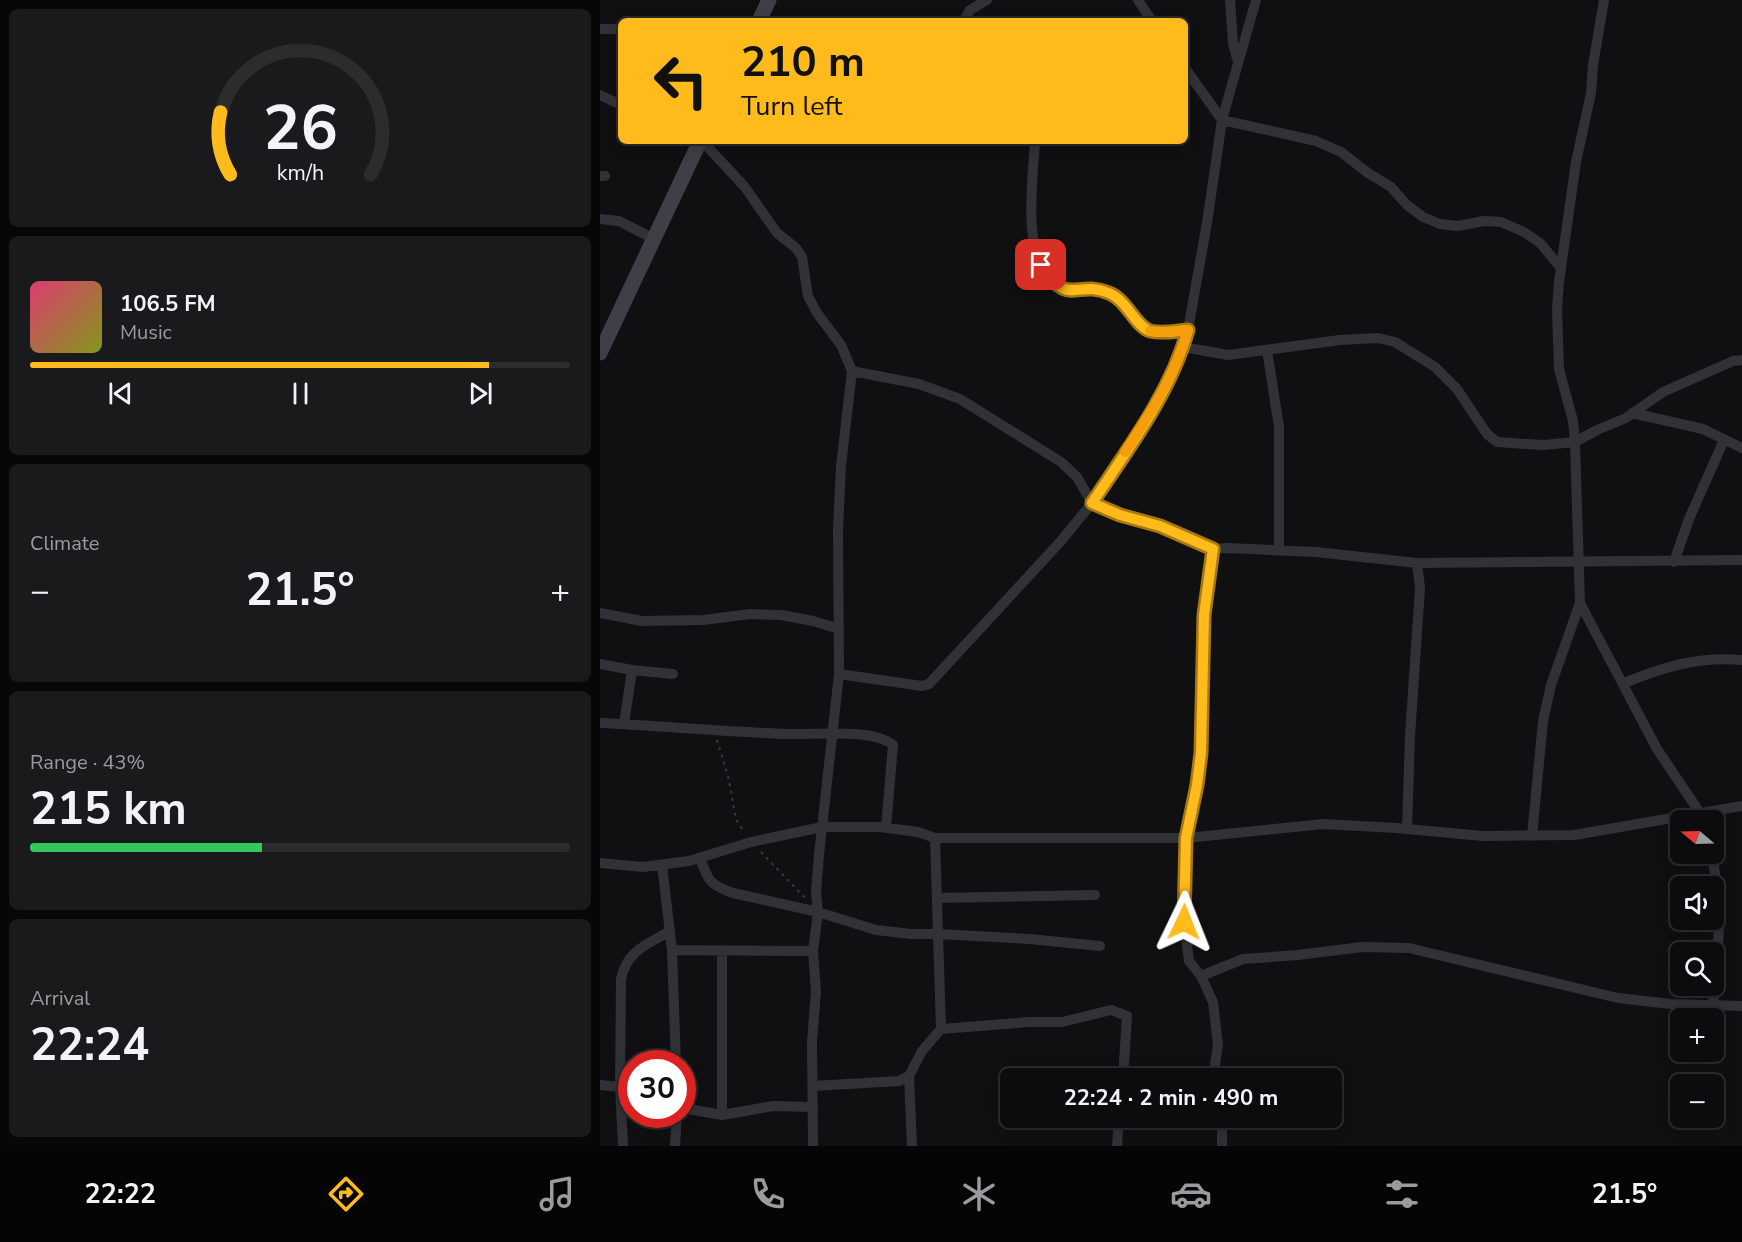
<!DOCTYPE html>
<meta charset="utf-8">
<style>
:root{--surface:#0c0c0e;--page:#1a1a1c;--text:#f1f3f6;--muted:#9a9b9e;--line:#2c2c2e;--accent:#ffba1b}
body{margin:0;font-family:"Nunito Sans",sans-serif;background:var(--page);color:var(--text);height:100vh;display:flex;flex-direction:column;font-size:22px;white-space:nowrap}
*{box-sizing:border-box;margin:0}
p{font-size:20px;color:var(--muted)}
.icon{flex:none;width:33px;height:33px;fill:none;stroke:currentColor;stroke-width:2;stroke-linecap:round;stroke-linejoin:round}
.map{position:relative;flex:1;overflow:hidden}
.drawer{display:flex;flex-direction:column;gap:9px;padding:9px;background:#070708;width:600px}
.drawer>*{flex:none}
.guide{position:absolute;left:18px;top:18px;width:570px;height:126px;border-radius:9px;box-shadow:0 3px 15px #0003,0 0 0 2px var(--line);background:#ffba1b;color:#111;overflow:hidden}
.needle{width:39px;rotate:289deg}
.fabs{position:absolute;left:1070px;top:810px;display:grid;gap:12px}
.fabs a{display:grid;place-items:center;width:54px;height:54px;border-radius:9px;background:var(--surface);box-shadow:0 3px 15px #0003,0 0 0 2px var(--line);font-size:30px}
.speed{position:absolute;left:18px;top:1050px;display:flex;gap:12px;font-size:30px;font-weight:700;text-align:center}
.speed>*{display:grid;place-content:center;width:78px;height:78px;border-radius:50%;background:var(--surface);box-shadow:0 3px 15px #0003,0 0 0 2px var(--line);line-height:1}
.speed .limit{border:9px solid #d22;background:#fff;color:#111}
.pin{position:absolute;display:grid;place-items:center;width:51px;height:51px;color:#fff;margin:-26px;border-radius:12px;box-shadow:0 3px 9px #0006}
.me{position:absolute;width:66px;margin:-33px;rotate:2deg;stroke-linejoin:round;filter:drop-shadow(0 0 4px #0008)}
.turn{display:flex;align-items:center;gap:21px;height:126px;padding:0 24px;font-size:27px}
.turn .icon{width:78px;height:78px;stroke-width:2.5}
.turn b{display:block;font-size:42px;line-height:51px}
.big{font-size:45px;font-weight:700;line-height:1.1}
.drawer .tile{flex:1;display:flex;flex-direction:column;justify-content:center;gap:9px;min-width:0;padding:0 21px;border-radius:9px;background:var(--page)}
.drawer .dial{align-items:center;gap:0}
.dial svg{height:156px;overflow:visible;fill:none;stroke:var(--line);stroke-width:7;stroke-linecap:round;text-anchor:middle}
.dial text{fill:var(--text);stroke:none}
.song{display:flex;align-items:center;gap:18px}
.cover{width:72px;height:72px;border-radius:9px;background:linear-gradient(135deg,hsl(340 70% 55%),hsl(70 70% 35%))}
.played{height:6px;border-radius:3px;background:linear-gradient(90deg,var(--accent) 85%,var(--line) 85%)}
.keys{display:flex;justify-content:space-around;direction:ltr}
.heat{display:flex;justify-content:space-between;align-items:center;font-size:33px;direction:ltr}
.charge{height:9px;border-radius:4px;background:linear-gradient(90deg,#34c759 43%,var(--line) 0)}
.trip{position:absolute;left:400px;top:1068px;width:342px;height:60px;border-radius:9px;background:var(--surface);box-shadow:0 3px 15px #0003,0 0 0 2px var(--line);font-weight:700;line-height:60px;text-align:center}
.tab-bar{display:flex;height:96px;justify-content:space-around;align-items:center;background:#050506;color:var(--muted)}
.tab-bar .icon{width:42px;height:42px}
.tab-bar .selected{color:var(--accent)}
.tab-bar b{font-size:27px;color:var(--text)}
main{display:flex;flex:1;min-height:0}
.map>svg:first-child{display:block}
</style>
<main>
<section class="drawer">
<div class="tile dial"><svg viewBox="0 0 100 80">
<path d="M14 69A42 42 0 1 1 86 69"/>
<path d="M14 69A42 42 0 0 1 9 37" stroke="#ffba1b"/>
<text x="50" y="56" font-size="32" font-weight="700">26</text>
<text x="50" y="72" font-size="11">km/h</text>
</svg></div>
<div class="tile">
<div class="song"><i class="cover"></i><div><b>106.5 FM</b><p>Music</p></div></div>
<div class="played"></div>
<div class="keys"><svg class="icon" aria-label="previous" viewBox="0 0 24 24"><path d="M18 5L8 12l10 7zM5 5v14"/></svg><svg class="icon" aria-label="pause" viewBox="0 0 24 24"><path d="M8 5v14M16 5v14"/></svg><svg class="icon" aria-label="next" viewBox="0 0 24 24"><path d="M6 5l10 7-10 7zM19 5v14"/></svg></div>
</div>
<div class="tile"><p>Climate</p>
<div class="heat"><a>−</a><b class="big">21.5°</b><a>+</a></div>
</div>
<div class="tile"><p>Range · 43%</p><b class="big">215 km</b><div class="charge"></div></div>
<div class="tile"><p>Arrival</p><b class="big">22:24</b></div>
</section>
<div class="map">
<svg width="1142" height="1146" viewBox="0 0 1142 1146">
<rect width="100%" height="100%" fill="#101012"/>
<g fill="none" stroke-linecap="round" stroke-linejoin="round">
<path stroke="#37383e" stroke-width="2" stroke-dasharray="3 4.5" stroke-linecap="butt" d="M 117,740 L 128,776 L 136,819 L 144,832
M 161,852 L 205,898"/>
<path stroke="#313237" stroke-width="10" d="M 538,0 L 552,21
M 630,0 L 633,43 L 637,59
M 1004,0 L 993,65 L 991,93 L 976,162 L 959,282 L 957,309 L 959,369 L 973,421 L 975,442 L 980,603 L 1057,749 L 1100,813 L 1102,820
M 364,21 L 370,10 L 387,0
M 0,29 L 21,29
M 585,68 L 622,120 L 716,141 L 741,152 L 768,173 L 791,187 L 807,205 L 823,217 L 840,224 L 858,226 L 884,221 L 901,222 L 924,232 L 940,243 L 961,268
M 0,95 L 21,105
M 102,141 L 144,186 L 177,233 L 196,248 L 202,257 L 208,296 L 217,313 L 241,345 L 252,371 L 241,466 L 238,530 L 239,674 L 219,855 L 216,892 L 218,912 L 213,951 L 216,991 L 212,1042 L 213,1146
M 435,141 C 433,180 420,260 457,286 C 472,297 495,285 511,294 C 526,302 531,317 543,327 C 554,336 575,331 588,330
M 0,176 L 5,176
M 0,219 L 19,221 L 54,239
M 583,347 L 628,355 L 740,340 L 778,338 L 795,342 L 835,367 L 857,389 L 887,434 L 897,442 L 943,445 L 975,442 L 997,430 L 1026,418 L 1063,392 L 1133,361 L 1142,360
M 667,350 L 679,427 L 679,550
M 252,371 L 319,384 L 360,399 L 461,462 L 477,477 L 492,503 L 520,515 L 560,526 L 613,549 L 628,548 L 716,552 L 817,563 L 1142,560
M 1032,413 L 1103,429 L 1142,448
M 1074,562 L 1089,519 L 1124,440
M 0,613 L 42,621 L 103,620 L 150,614 L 181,615 L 213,621 L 239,629
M 0,664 L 32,670 L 73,674
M 239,674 L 322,686 L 329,684 L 461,541 L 492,503 L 545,422 L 582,353 L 588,330 L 607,223 L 622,120 L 656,0
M 1024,683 C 1064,667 1098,656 1142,660
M 0,723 C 63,726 126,732 189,734 C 215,735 273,728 293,745 L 286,828
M 24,724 L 32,670
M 807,829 L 810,736 L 820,588 L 817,563
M 932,836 L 943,721 L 951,685 L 980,603
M 335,838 L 341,1029
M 1111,854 C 1124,903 1118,955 1113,1004
M 100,858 C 108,881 110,885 133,893 L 218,912 L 276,930 L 311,934 L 338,934 L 430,939 L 500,946
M 0,863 L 43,867 L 89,861 L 151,842 L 222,827 L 280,827 L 318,832 L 335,838 L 586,838 L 723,824 L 796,828 L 883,836 L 974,835 L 1142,806
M 62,865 L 72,950 L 76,1064
M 337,898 L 495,895
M 72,950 L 213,951
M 601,976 L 643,959 L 698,955 L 762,947 L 809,948 L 1018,998 L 1071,1004 L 1142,1006
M 309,1076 L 312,1146
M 613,1078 L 618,1045 L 613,1002 L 601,976 L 589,961 L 584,922 L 586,838 L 601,753 L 604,615 L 613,549
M 0,1085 L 20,1087
M 213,1086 L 299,1081 L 309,1076 L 322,1051 L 341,1029 L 430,1022 L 462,1022 L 511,1010 L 527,1016 L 523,1078
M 82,1108 L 122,1115 L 173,1106 L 213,1107
M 122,1115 L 122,952
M 23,1146 L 20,1087 L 21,979 C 27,950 47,945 70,931
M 75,1146 L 77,1114
M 517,1146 L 519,1118
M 622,1146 L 622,1118"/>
<path stroke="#3f4047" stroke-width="15" d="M 159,21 L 169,0
M 0,353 L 100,141"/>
</g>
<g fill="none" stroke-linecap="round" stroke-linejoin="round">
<defs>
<path id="route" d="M 441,265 C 469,309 475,279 509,293 C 527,300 535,326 550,331 C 562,334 576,331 588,330 C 570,394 528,449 492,503 L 520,515 L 560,526 L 613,549 L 604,615 L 601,753 L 597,785 L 586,838 L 584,922"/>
</defs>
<use href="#route" stroke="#a67912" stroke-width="15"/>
<use href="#route" stroke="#ffba1b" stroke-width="10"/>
<path stroke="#f59e0b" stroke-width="10" d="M 525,452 C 550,414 575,375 588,330 L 564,332 L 550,331"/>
</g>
</svg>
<div class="fabs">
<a><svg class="needle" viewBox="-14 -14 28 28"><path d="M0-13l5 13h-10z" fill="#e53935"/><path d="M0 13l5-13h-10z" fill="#9a9b9e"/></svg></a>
<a><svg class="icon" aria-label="sound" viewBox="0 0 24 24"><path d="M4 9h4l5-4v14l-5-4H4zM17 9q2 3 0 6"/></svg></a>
<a><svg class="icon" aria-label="search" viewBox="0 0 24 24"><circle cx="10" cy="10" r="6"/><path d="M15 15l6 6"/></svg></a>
<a>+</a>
<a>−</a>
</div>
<div class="speed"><div class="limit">30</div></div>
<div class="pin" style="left:441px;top:265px;background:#d93025"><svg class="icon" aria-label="arrive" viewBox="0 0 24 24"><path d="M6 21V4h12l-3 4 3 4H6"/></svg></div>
<svg class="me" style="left:584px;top:922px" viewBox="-20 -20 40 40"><path d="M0-17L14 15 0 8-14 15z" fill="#ffba1b" stroke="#fff" stroke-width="4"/></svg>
<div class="trip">22:24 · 2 min · 490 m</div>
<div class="guide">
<div class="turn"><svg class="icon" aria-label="left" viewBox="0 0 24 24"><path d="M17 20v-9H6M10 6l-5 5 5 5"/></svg><div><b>210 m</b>Turn left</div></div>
</div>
</div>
</main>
<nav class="tab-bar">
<b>22:22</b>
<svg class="icon selected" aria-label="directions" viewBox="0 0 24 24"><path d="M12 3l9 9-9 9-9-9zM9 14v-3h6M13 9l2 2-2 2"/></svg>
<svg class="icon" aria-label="music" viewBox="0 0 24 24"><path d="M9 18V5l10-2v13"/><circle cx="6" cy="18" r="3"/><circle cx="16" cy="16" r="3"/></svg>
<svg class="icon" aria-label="phone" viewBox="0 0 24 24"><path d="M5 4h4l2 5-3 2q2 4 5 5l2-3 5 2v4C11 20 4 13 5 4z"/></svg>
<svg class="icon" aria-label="climate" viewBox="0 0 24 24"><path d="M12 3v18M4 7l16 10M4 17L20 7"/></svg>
<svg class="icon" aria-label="car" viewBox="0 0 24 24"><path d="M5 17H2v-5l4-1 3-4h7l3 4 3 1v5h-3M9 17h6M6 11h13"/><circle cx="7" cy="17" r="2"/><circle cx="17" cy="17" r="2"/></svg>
<svg class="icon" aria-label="filters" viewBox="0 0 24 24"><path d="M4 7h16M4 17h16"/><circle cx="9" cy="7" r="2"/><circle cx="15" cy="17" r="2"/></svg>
<b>21.5°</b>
</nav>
